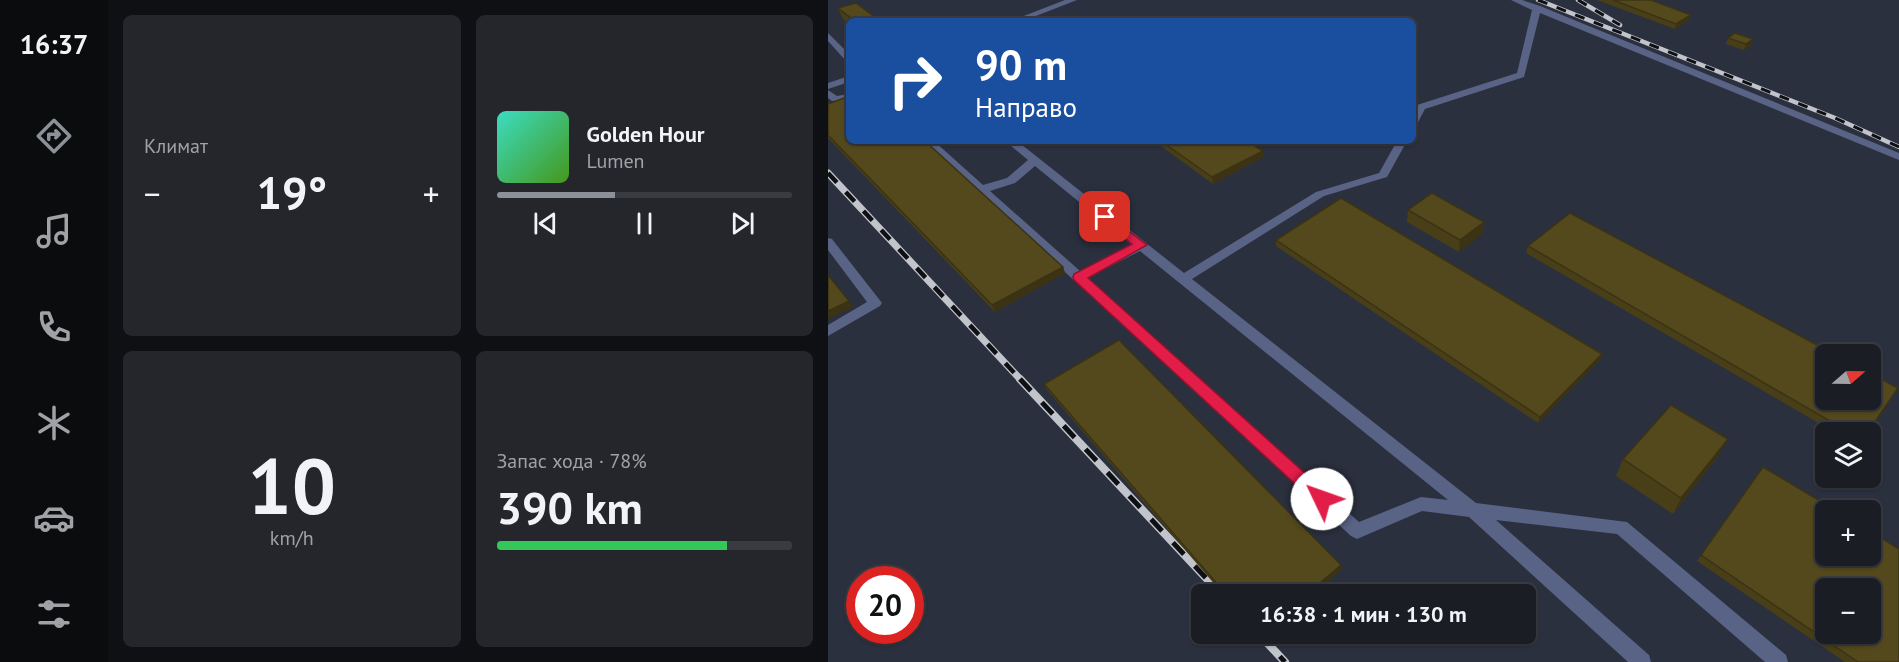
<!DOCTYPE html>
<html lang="ru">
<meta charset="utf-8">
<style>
:root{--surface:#1b1d24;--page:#24262c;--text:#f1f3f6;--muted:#a0a2a6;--line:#393b41;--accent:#8c9099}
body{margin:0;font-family:"PT Sans",sans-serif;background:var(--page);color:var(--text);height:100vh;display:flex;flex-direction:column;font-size:22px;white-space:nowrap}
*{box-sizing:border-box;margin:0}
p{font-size:20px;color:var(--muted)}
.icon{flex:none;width:33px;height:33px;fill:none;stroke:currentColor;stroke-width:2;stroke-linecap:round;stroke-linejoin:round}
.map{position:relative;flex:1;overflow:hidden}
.details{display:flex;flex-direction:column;gap:15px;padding:15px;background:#0f1014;width:720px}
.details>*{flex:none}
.hud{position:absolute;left:18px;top:18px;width:570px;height:126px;border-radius:9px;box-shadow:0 2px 4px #0004,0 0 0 2px var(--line);background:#1a4fa0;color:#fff;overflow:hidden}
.needle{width:39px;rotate:70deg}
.tools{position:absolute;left:987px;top:344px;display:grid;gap:12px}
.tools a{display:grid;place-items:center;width:66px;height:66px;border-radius:9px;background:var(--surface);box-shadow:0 2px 4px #0004,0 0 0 2px var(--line);font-size:30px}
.speed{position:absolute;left:18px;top:566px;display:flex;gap:12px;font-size:30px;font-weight:700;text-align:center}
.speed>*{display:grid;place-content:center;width:78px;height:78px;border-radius:50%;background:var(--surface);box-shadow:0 2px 4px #0004,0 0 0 2px var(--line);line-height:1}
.speed .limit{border:9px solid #d22;background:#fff;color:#111}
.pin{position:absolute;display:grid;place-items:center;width:51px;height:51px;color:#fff;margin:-26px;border-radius:12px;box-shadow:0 3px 9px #0006}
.me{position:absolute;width:66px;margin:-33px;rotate:312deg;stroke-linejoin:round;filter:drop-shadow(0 0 4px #0008)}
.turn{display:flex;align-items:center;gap:21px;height:126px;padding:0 30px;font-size:27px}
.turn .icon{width:78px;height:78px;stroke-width:2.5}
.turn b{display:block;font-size:42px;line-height:51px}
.big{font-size:45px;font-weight:700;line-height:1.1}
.details .widget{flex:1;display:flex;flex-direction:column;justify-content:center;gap:9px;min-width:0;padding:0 21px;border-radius:9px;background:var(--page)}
.details .dial{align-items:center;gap:0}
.dial b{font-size:78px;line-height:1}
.song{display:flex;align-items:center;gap:18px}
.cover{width:72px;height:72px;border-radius:9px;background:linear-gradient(135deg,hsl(170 70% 55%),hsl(100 70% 35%))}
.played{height:6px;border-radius:3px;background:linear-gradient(90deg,var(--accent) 40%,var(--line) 40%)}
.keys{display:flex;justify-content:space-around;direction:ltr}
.heat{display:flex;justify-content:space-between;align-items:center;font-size:33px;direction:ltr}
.charge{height:9px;border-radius:4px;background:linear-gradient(90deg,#34c759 78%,var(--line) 0)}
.details .tiles{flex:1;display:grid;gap:15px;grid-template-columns:repeat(2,1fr)}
.trip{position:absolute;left:363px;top:584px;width:345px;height:60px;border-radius:9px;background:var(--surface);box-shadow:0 2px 4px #0004,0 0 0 2px var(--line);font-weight:700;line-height:60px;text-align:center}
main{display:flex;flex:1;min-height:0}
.tab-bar{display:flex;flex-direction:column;width:108px;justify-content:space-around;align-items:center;background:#0b0c0e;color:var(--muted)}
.tab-bar .icon{width:42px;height:42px}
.tab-bar .selected{color:var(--accent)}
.tab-bar b{font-size:27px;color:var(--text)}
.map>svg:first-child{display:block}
</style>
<main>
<nav class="tab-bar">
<b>16:37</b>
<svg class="icon selected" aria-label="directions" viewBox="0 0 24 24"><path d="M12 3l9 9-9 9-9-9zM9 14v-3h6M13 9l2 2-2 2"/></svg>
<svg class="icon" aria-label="music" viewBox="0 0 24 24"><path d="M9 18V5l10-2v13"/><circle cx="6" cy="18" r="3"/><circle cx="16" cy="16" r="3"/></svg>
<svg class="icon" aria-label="phone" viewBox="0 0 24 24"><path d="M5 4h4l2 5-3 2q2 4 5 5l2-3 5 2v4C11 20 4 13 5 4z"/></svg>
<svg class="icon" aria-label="climate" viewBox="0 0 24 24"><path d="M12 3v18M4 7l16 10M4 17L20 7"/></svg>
<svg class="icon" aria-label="car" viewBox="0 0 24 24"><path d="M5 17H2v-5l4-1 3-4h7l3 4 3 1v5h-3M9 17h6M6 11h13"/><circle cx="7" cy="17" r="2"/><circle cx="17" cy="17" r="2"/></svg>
<svg class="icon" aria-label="filters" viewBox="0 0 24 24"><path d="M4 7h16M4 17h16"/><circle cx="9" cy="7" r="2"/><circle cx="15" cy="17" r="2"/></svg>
</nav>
<section class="details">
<div class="tiles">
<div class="widget"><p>Климат</p>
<div class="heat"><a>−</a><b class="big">19°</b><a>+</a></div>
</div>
<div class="widget">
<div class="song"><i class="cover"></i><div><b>Golden Hour</b><p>Lumen</p></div></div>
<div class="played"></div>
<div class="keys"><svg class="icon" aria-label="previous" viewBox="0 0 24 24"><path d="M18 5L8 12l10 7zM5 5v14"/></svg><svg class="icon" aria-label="pause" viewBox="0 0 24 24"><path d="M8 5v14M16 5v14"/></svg><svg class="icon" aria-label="next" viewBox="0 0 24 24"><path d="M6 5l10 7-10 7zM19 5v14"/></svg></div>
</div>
<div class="widget dial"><b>10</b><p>km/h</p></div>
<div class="widget"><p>Запас хода · 78%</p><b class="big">390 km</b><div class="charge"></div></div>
</div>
</section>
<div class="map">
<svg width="1071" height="662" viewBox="0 0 1071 662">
<rect width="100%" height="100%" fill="#242730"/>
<path fill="#2b303f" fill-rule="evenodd" d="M 0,0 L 1071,0 L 1071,662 L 0,662 ZM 21,21 L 585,21 L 585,141 L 21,141 ZM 998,354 L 1042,354 L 1042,399 L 998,399 ZM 998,432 L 1042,432 L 1042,477 L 998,477 ZM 998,510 L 1042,510 L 1042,555 L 998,555 ZM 32,579 L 82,579 L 82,630 L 32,630 ZM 998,588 L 1042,588 L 1042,633 L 998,633 ZM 374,594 L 698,594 L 698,633 L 374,633 Z"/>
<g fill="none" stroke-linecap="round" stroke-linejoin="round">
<path fill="#586385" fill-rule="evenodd" d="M 237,0 L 249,0 L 195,21 L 183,21 Z
M 683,0 L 694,0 L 712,6 L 1071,153 L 1071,160 L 712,13 L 696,77 L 597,109 L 589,124 L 585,125 L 585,113 L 589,105 L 689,73 L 704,10 Z
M 0,33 L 21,54 L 21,62 L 18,61 L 0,41 Z
M 21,76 L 21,82 L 0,89 L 0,83 Z
M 0,90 L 9,96 L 21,94 L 21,100 L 4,101 L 0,98 Z
M 95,141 L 106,141 L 155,185 L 179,178 L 200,160 L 177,141 L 189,141 L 356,273 L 488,192 L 551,173 L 569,141 L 579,141 L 559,177 L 496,196 L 364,279 L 648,503 L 799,522 L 958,655 L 960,662 L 937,662 L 789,534 L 668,520 L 821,655 L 823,662 L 800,662 L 641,517 L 594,511 L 529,539 L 523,536 ZM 207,166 L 304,245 L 252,271 L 162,191 L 187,183 ZM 312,251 L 620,500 L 593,497 L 531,522 L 259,278 Z
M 0,238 L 4,239 L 54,303 L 52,306 L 0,336 L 0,325 L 39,302 L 0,250 Z"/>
<defs>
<path id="rail-far2" d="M 710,0 L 1007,118 L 1071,147
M 750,0 L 792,25"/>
<path id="rail-far1" d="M 0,173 L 193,380"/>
<path id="rail" d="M 192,379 L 393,594
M 430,633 L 457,662"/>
</defs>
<use href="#rail-far2" stroke="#c1c4ca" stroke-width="4.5"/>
<use href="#rail-far1" stroke="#c1c4ca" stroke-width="7"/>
<use href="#rail" stroke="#c1c4ca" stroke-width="8"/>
<use href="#rail-far2" stroke="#0e1014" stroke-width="3" stroke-dasharray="10" stroke-linecap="butt"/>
<use href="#rail-far1" stroke="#0e1014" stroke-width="4.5" stroke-dasharray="13" stroke-linecap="butt"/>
<use href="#rail" stroke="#0e1014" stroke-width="5" stroke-dasharray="16" stroke-linecap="butt"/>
</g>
<path fill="#483f18" d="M 769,0 L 823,0 L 863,15 L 861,20 L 847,29 Z
M 10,8 L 52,21 L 21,21 L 21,24 L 15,19 Z
M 900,38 L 923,45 L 916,50 L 898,44 Z
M 0,104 L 235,267 L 237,273 L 167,312 L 0,138 Z
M 326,141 L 419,141 L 435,151 L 435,157 L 385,184 Z
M 580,210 L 656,222 L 654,234 L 631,252 L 579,222 Z
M 448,240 L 772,360 L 710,423 L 448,246 Z
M 700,246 L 1040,432 L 1006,432 L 698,253 Z
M 216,384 L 513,565 L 513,570 L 486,594 L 395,594 L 219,390 Z
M 890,456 L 845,514 L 788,476 L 795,459 Z
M 935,467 L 1071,662 L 1017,662 L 869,561 Z"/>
<path fill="#3b3314" d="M 863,15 L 861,20 L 847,29 L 848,24 Z
M 925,39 L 923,45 L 916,50 L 918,44 Z
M 435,151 L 435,157 L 385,184 L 384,177 Z
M 656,222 L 654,234 L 631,252 L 632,240 Z
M 235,267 L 237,273 L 167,312 L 164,305 Z
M 21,301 L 25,307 L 0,319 L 0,311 Z
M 774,354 L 772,360 L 710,423 L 712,417 Z
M 900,439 L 890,456 L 845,514 L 853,498 Z
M 513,565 L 513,570 L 486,594 L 479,594 Z
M 434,633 L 441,633 L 434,639 L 433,634 Z"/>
<path fill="#54491c" stroke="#3b3314" stroke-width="1.5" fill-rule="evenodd" d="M 785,0 L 823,0 L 863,15 L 848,24 Z
M 28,3 L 52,21 L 27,21 L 10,8 Z
M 907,33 L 925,39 L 918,44 L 900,38 Z
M 21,96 L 21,141 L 97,141 L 235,267 L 164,305 L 0,135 L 0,104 Z
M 333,141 L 419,141 L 435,151 L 384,177 Z
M 604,193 L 656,222 L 632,240 L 580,210 Z
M 513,198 L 774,354 L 712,417 L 448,240 Z
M 742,213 L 1006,354 L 998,354 L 998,399 L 1042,399 L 1042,373 L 1070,388 L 1040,432 L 1021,432 L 700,246 Z
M 0,275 L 21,301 L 0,311 Z
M 291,340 L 513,565 L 479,594 L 398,594 L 216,384 Z
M 843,405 L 900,439 L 853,498 L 795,459 Z
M 935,467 L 1007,510 L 998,510 L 998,555 L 1042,555 L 1042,531 L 1071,549 L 1071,662 L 1030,662 L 873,555 ZM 998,588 L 1042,588 L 1042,633 L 998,633 Z"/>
<path fill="#e11d48" stroke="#92132f" stroke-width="1.5" d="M 277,213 L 319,245 L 260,278 L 500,494 L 503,499 L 500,504 L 494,506 L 489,504 L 246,280 L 245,277 L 246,274 L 304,244 L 273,219 L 273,214 Z"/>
</svg>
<div class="tools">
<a><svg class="needle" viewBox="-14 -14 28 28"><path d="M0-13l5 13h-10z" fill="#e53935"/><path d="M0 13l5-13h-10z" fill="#a0a2a6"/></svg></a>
<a><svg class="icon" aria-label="layers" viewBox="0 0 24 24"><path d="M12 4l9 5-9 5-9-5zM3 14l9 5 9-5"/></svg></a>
<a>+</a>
<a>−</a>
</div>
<div class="speed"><div class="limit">20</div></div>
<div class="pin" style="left:277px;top:217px;background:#d93025"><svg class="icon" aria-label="arrive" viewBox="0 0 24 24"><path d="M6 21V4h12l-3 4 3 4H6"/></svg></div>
<svg class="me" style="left:494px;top:499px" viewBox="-20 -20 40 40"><circle r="19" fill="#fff"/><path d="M0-13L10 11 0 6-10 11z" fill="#e11d48"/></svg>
<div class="trip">16:38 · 1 мин · 130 m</div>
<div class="hud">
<div class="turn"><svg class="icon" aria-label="right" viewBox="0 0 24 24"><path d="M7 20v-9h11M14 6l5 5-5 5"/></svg><div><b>90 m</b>Направо</div></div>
</div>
</div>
</main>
